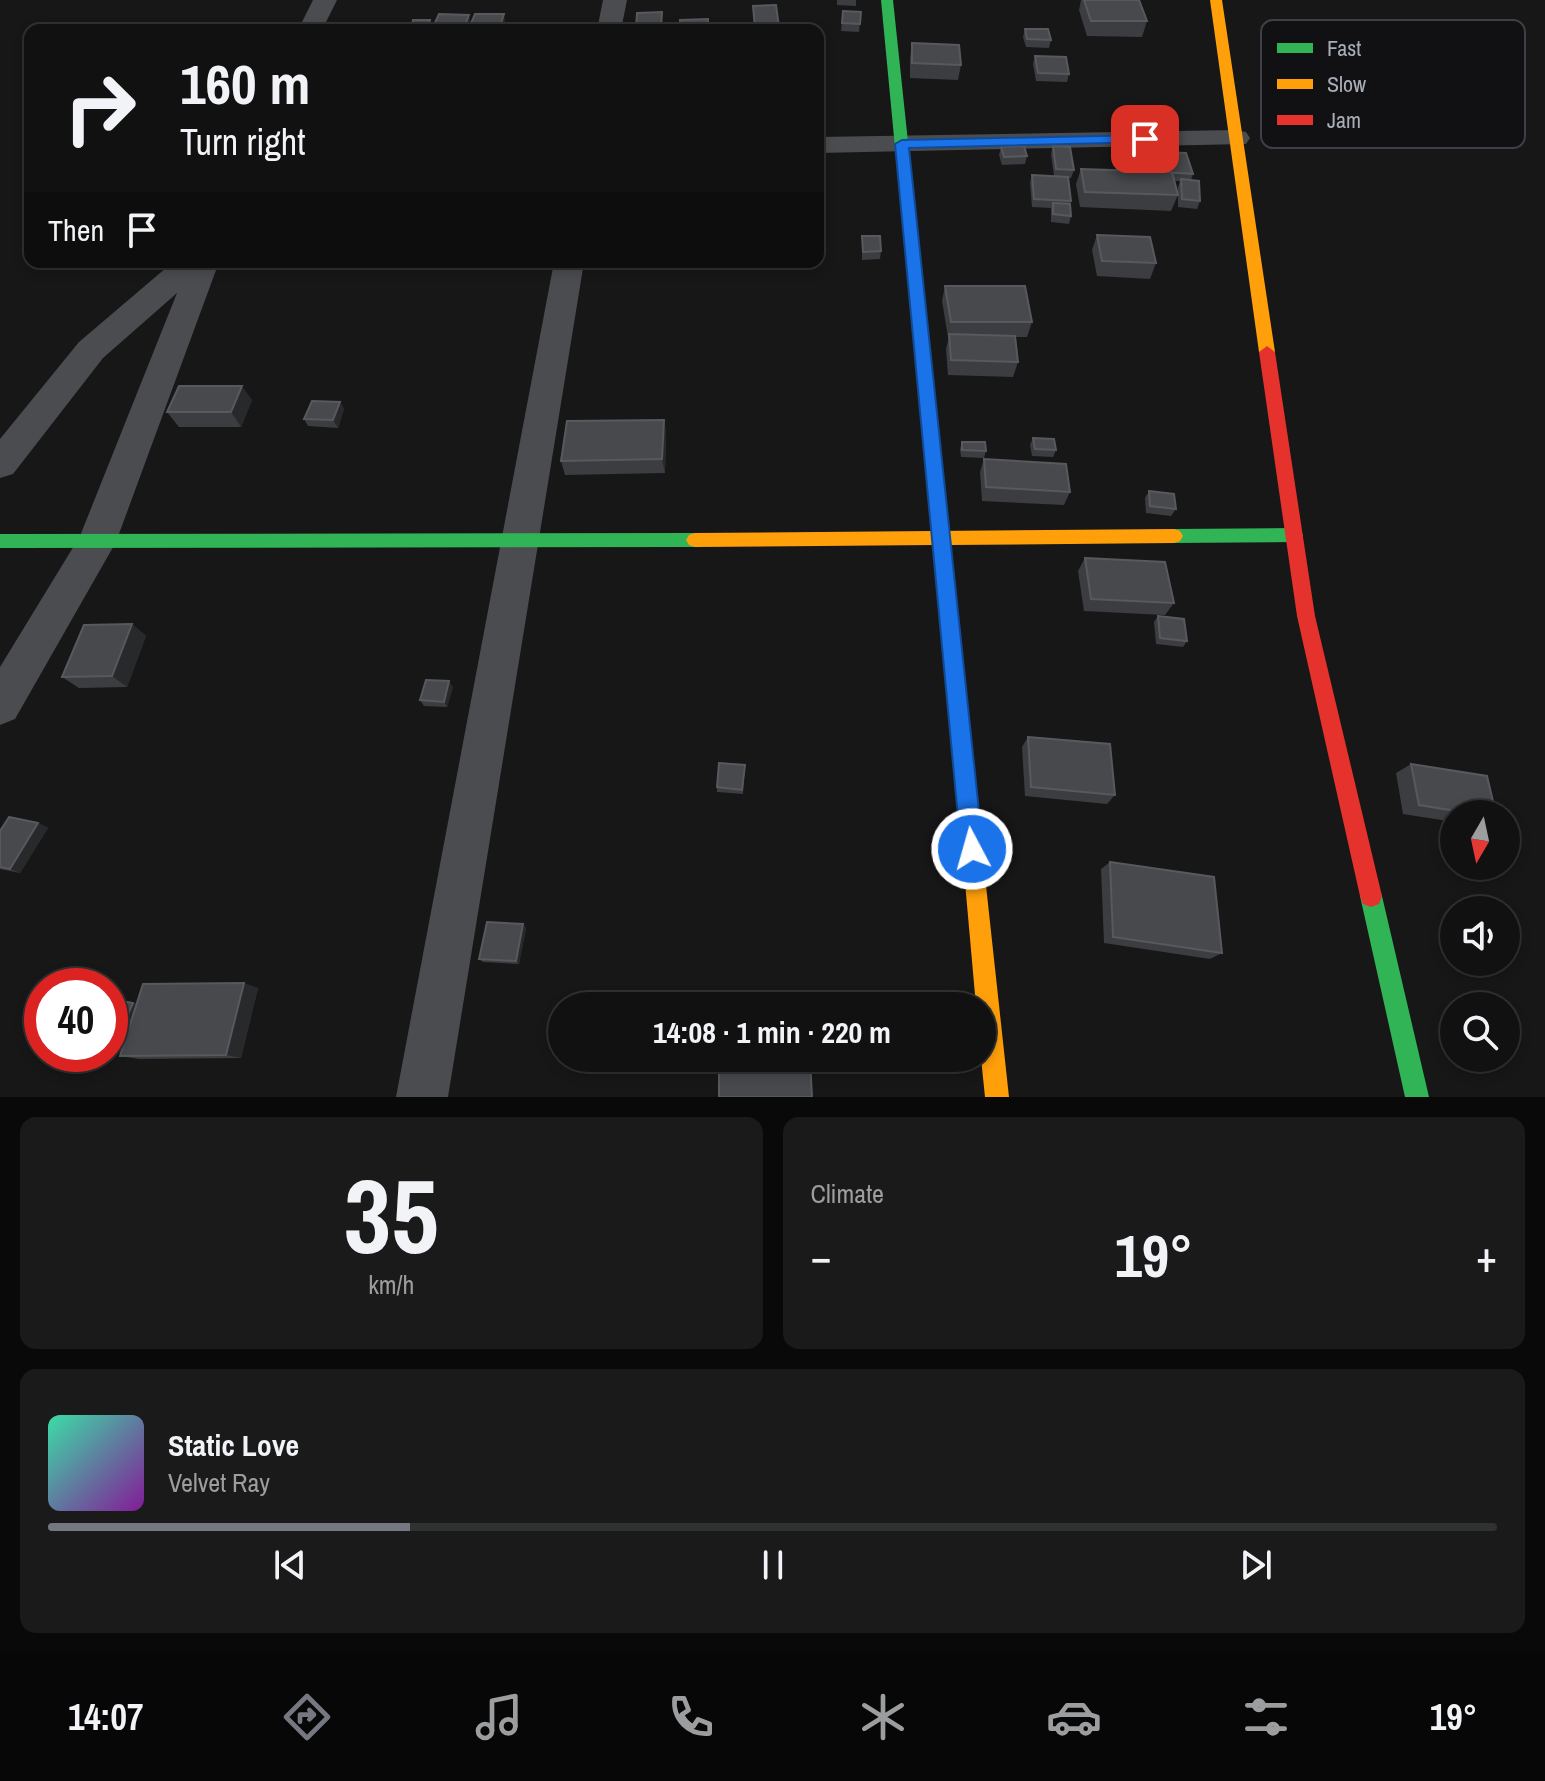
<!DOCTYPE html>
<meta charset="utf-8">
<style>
:root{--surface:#111;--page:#1a1a1a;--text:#f1f3f6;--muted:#9c9d9f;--line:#303131;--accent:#757880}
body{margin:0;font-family:"Archivo Narrow",sans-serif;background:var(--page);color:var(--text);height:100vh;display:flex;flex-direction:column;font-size:30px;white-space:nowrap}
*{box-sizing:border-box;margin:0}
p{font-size:26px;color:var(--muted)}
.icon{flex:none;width:44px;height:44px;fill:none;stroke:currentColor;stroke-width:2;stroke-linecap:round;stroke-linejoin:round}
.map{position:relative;height:1097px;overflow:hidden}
.details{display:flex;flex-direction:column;gap:20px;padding:20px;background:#090909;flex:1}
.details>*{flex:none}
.top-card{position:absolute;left:24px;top:24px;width:800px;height:244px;border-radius:16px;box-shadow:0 4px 12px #0003,0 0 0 2px var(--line);background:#111;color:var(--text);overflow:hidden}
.needle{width:52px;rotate:189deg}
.controls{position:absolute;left:1440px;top:800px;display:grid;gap:16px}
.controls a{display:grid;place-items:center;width:80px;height:80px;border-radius:50%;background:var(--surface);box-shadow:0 4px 12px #0003,0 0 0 2px var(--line);font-size:40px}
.speed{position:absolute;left:24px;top:968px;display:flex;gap:16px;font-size:40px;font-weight:700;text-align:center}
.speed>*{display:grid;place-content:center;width:104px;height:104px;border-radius:50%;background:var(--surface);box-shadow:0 4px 12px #0003,0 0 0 2px var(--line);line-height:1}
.speed .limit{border:12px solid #d22;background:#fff;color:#111}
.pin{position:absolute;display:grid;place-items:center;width:68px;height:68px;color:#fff;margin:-34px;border-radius:16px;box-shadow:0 4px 12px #0006}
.me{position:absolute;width:88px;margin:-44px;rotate:354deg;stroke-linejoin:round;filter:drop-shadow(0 0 6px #0008)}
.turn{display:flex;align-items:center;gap:28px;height:168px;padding:0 24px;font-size:36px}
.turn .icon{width:104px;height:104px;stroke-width:2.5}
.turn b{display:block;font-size:56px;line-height:68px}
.then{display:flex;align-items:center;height:76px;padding:0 24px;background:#0003;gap:16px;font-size:30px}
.big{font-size:60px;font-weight:700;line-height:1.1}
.details .card{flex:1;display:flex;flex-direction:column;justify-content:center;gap:12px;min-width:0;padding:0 28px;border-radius:16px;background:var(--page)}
.details .dial{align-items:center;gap:0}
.dial b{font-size:104px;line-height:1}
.song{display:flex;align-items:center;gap:24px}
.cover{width:96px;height:96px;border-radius:12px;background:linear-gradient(135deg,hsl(160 70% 55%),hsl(290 70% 35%))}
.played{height:8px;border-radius:4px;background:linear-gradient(90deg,var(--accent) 25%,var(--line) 25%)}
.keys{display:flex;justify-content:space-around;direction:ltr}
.heat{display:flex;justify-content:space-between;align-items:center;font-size:44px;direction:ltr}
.details .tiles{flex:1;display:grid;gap:20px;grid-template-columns:1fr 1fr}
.card:last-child{grid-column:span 2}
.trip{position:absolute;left:548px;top:992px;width:448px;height:80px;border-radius:40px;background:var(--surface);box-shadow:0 4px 12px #0003,0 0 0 2px var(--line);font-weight:700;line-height:80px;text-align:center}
.tab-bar{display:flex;height:128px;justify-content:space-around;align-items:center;background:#070707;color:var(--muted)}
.tab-bar .icon{width:56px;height:56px}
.tab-bar .selected{color:var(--accent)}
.tab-bar b{font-size:36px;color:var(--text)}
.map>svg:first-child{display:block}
</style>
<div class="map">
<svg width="1545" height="1097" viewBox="0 0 1545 1097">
<rect width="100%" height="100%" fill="#171717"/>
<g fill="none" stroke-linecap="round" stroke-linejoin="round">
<path fill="#4b4c50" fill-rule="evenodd" d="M 313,0 L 337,0 L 322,30 L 298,30 Z
M 603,0 L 627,0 L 621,30 L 597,30 Z
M 1236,130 L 1246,132 L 1250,138 L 1246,144 L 818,153 L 818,137 Z
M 173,262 L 219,262 L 116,542 L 15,719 L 0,725 L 0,667 L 80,536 L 177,293 L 103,358 L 13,474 L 0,478 L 0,439 L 79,342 Z
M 554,262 L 584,262 L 448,1097 L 396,1097 Z"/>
<path fill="#30b455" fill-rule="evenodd" d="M 881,0 L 893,0 L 951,549 L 948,554 L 936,554 L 933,549 Z
M 1294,528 L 1300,530 L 1303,535 L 1300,540 L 1294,542 L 1174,543 L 1168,541 L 1165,536 L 1168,531 L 1174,529 Z
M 695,533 L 701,535 L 704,540 L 701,545 L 695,547 L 0,548 L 0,534 Z
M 1371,885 L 1379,888 L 1382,896 L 1429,1097 L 1405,1097 L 1360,896 L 1363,888 Z"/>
<path fill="#ff9f0a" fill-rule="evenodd" d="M 1210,0 L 1222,0 L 1275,352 L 1267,358 L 1259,352 Z
M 1174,529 L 1180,531 L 1183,536 L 1180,541 L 1174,543 L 949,545 L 1009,1097 L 985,1097 L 981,1058 L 982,1006 L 976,1006 L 935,545 L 695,547 L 689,545 L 686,540 L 689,535 L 695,533 Z"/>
<path fill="#e5322d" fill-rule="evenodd" d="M 1267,346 L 1275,352 L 1315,616 L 1382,896 L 1379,904 L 1371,907 L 1363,904 L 1360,896 L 1297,616 L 1259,352 Z"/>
</g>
<path fill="#3c3d40" d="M 837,0 L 856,0 L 856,6 L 837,5 Z
M 1081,0 L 1139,0 L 1147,21 L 1142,37 L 1087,36 L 1079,10 Z
M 776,5 L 779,30 L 755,30 L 753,6 Z
M 843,11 L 861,12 L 859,32 L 841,31 Z
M 662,12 L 662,30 L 636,30 L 637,13 Z
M 505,22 L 503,30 L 470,30 L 469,28 Z
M 1025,29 L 1051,40 L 1049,48 L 1026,47 L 1023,37 Z
M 912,43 L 961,65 L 958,80 L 910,78 L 910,59 Z
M 1035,56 L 1069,74 L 1067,82 L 1036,81 L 1033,64 Z
M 1053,146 L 1074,170 L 1071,178 L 1068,178 L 1071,201 L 1070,205 L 1071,216 L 1069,224 L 1051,222 L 1051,208 L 1032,207 L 1030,183 L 1032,175 L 1054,176 L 1051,154 Z
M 1001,147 L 1027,156 L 1025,164 L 1002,165 L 999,155 Z
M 1159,152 L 1193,174 L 1191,180 L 1200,201 L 1197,209 L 1178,207 L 1178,187 L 1180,181 L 1174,181 L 1178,195 L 1171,211 L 1080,207 L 1076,184 L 1081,169 L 1160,172 L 1156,160 Z
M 1097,235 L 1156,263 L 1150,279 L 1097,276 L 1092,250 Z
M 862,236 L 881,251 L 880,259 L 862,260 Z
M 945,286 L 1032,322 L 1027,337 L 1015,337 L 1018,362 L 1013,377 L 948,375 L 946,349 L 949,337 L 948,337 L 942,301 Z
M 252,400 L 241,427 L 179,427 L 167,412 Z
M 340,402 L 344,409 L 338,428 L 308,426 L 304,419 Z
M 664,420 L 666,434 L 665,473 L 565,475 L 561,461 Z
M 1033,438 L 1056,450 L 1053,457 L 1032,456 L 1030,445 Z
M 962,442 L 986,451 L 984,458 L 961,457 L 960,449 Z
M 984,459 L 1070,492 L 1064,505 L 982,501 L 980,472 Z
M 1149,491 L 1176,509 L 1171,516 L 1146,513 L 1145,498 Z
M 1085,558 L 1174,603 L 1165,615 L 1084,611 L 1078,571 Z
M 1158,616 L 1187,641 L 1183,647 L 1156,644 L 1154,622 Z
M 132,624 L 146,636 L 127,687 L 79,688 L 62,677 Z
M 453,687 L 447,707 L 424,706 L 420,700 Z
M 1028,737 L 1115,795 L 1107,804 L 1025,796 L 1022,747 Z
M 1411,764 L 1496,814 L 1454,814 L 1454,822 L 1403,814 L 1396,773 Z
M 745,765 L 743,794 L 717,792 L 717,787 Z
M 38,823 L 48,828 L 20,873 L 0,869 L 0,831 Z
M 1110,862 L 1222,953 L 1210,959 L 1104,943 L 1101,869 Z
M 523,924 L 526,928 L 519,964 L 483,962 L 479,959 Z
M 258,988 L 241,1058 L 139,1059 L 120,1056 L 128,1033 L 110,1031 L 110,999 L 137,1004 Z"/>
<path fill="#28292a" d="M 504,14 L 505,22 L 503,30 L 499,30 Z
M 469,15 L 471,23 L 468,30 L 463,30 Z
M 430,20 L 432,28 L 432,30 L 427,30 Z
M 242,386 L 252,400 L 241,427 L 231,412 Z
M 340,402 L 344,409 L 338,428 L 333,420 Z
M 664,420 L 666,434 L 665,473 L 662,459 Z
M 132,624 L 146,636 L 127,687 L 112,676 Z
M 449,681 L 453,687 L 447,707 L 444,702 Z
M 38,823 L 48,828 L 20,873 L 10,869 Z
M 523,924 L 526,928 L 519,964 L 516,961 Z
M 244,983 L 258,988 L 241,1058 L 226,1055 Z
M 133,1003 L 142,1005 L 129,1033 L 120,1032 Z"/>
<path fill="#48494d" stroke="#57595e" stroke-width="2" d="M 1084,0 L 1139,0 L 1147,21 L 1091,21 Z
M 776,5 L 779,27 L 755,28 L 753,6 Z
M 843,11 L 861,12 L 860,24 L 842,23 Z
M 662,12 L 661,28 L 636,29 L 637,13 Z
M 439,14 L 469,15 L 463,30 L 432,29 Z
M 475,14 L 504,14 L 499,29 L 469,28 Z
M 708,19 L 708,28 L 680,29 L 680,20 Z
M 413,20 L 430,20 L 427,29 L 411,30 Z
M 1025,29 L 1048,29 L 1051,40 L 1027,39 Z
M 912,43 L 959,45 L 961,65 L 912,63 Z
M 1035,56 L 1066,57 L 1069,74 L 1038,73 Z
M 1024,146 L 1027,156 L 1004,157 L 1001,147 Z
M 1053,146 L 1070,147 L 1074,170 L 1056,169 Z
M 1159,152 L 1186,153 L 1193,174 L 1165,172 Z
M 1081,169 L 1172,172 L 1178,195 L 1085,192 Z
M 1032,175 L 1068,177 L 1071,201 L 1034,199 Z
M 1181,179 L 1199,181 L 1200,201 L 1182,199 Z
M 1053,203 L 1070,204 L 1071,216 L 1053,214 Z
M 1097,235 L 1150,237 L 1156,263 L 1102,261 Z
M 862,236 L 880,236 L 881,251 L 863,252 Z
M 945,286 L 1025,286 L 1032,322 L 951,322 Z
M 949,334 L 1015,336 L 1018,362 L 951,360 Z
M 179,386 L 242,386 L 231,412 L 167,412 Z
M 312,401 L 340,402 L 333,420 L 304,419 Z
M 664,420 L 662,459 L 561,461 L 567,421 Z
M 1033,438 L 1054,439 L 1056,450 L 1035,449 Z
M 962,442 L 985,442 L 986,451 L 962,450 Z
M 984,459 L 1066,464 L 1070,492 L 986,487 Z
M 1149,491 L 1174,494 L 1176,509 L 1150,506 Z
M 1085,558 L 1165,562 L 1174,603 L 1091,599 Z
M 1158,616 L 1184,619 L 1187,641 L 1160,638 Z
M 132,624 L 112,676 L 62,677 L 84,625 Z
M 426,680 L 449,681 L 444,702 L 420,700 Z
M 1028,737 L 1110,744 L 1115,795 L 1031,787 Z
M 719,763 L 745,765 L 742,790 L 717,787 Z
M 1411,764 L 1487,776 L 1496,814 L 1475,814 L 1419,805 Z
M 9,817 L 38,823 L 10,869 L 0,867 L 0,831 Z
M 1110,862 L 1214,877 L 1222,953 L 1113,937 Z
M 487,922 L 523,924 L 516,961 L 479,959 Z
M 244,983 L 226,1055 L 120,1056 L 143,984 Z
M 110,999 L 133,1003 L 120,1032 L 110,1030 Z
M 810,1060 L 812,1097 L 719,1097 L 719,1064 Z"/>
<path fill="#1a73e8" stroke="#114b97" stroke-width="2" d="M 1145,135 L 1150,137 L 1150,142 L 909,148 L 983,849 L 980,857 L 972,860 L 965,857 L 961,849 L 895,144 L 902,140 Z"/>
<rect x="1261" y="20" width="264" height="128" rx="12" fill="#111113" stroke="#3e4045" stroke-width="2"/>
<rect x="1277" y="43" width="36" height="10" fill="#30b455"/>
<rect x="1277" y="79" width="36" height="10" fill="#ff9f0a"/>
<rect x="1277" y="115" width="36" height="10" fill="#e5322d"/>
<g font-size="22" fill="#a8adb8">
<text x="1327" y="56">Fast</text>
<text x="1327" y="92">Slow</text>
<text x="1327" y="128">Jam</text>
</g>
</svg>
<div class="controls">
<a><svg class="needle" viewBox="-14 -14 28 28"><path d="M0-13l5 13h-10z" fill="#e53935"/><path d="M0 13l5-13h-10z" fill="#9c9d9f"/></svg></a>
<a><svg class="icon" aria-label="sound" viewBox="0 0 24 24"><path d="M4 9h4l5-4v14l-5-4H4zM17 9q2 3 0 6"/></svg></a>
<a><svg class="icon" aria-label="search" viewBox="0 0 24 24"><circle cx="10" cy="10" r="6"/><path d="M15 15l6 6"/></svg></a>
</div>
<div class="speed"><div class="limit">40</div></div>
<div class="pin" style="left:1145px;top:139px;background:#d93025"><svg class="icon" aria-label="arrive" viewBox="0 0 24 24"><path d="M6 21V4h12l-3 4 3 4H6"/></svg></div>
<svg class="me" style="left:972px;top:849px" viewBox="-20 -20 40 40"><circle r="17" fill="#1a73e8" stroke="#fff" stroke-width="3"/><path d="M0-11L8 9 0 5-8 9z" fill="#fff"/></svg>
<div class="trip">14:08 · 1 min · 220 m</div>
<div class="top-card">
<div class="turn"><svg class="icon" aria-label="right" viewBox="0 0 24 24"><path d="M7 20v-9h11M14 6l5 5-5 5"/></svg><div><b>160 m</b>Turn right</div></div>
<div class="then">Then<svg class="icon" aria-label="arrive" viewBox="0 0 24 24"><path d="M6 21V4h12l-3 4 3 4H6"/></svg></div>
</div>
</div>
<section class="details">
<div class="tiles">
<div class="card dial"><b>35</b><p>km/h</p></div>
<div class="card"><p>Climate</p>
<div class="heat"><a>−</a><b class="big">19°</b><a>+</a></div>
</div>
<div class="card">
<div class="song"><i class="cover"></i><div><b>Static Love</b><p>Velvet Ray</p></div></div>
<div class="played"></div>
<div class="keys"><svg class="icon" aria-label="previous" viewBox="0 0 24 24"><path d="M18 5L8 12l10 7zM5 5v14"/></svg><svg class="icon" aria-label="pause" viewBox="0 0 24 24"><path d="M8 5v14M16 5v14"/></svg><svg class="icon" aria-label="next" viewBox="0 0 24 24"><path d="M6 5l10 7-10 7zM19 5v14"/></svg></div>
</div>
</div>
</section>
<nav class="tab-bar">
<b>14:07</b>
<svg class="icon selected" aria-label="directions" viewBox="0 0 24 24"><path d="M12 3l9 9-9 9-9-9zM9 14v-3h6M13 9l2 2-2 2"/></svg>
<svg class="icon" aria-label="music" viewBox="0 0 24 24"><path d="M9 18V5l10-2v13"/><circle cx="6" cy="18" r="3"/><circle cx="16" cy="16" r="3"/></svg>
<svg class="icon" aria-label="phone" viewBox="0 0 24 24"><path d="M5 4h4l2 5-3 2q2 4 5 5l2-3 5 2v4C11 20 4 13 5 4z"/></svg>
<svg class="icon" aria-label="climate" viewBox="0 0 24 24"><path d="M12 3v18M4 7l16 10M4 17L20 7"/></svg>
<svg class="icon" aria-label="car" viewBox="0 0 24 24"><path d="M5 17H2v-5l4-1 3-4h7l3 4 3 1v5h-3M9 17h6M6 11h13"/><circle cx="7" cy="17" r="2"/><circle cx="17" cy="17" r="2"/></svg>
<svg class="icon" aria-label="filters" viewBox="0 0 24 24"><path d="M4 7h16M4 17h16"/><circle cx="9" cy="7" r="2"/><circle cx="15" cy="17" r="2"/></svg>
<b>19°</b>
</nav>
